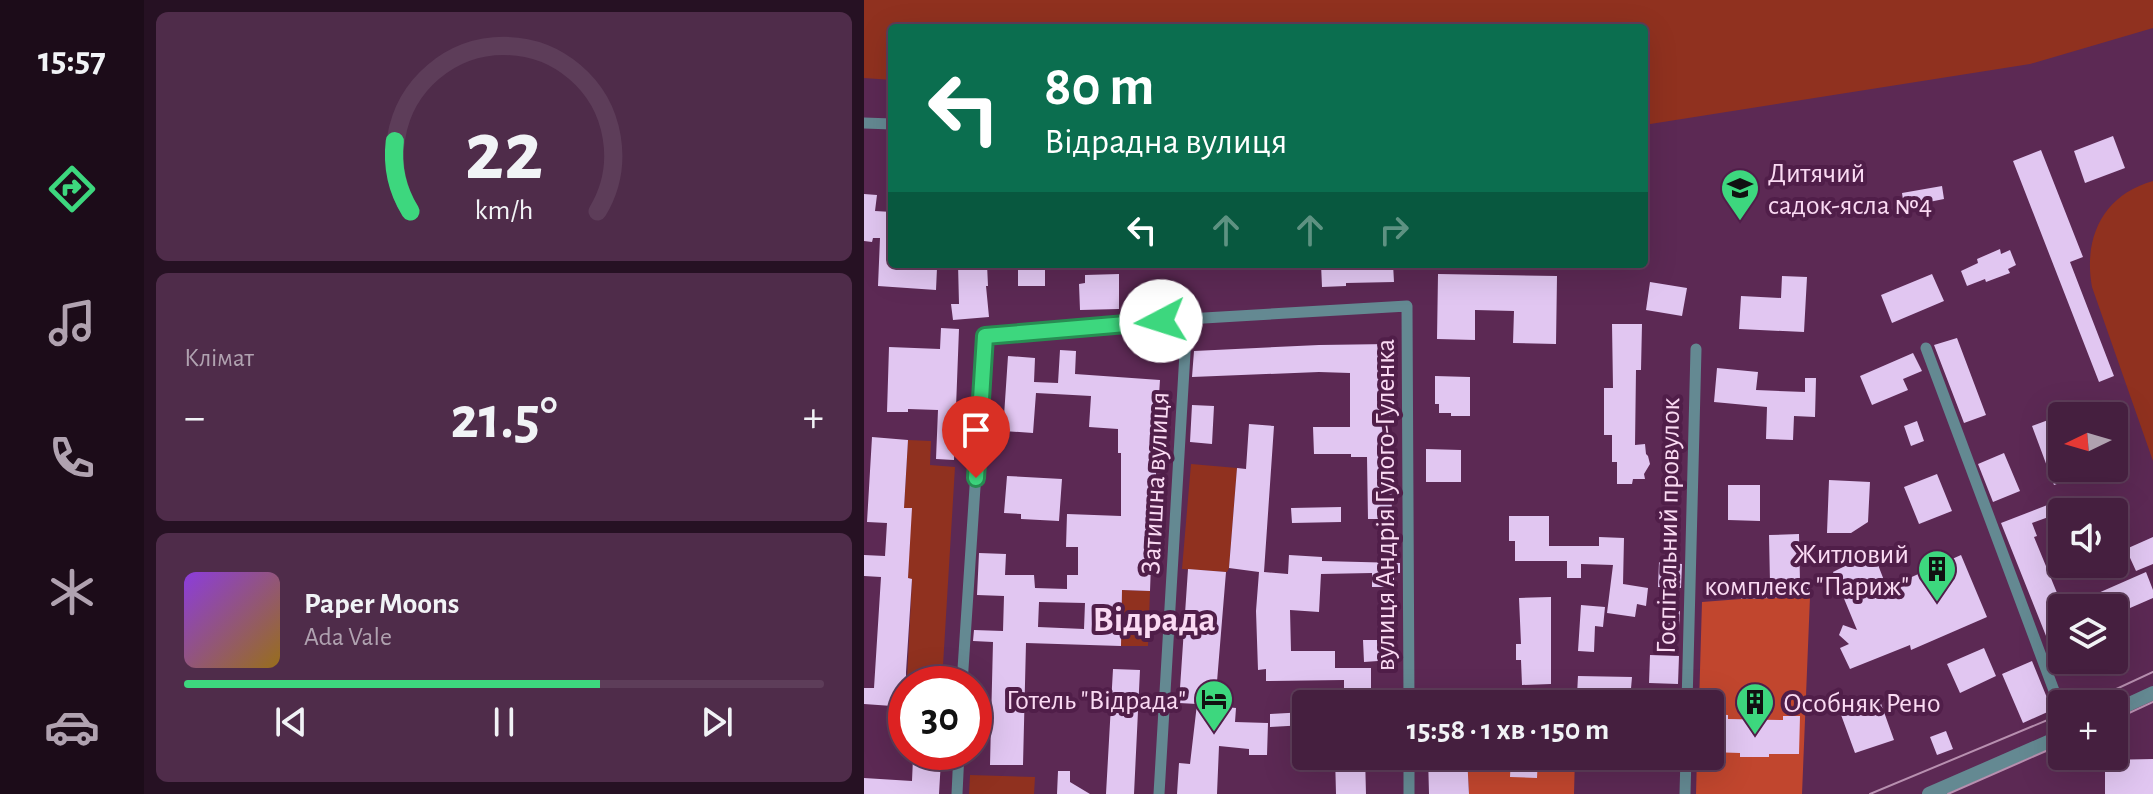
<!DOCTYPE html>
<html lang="uk">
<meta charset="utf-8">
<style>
:root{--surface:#451f3f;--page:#4f2c4a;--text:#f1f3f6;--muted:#b0a2b0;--line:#5d3d59;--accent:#3dd77e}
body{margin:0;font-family:"Alegreya Sans",sans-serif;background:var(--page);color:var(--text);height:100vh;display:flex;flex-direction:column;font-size:30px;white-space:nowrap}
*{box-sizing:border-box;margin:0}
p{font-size:26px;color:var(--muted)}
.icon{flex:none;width:44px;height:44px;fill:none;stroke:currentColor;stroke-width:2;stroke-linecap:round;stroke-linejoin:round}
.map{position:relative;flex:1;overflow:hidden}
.drawer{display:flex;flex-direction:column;gap:12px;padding:12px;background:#261123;width:720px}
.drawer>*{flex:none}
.top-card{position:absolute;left:24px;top:24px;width:760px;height:244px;border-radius:8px;box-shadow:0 8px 32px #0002,0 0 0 2px var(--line);background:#0b6e4f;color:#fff;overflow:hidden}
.needle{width:52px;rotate:265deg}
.buttons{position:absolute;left:1184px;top:402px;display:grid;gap:16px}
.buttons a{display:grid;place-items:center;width:80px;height:80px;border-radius:8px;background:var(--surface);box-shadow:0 8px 32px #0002,0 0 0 2px var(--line);font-size:40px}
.speed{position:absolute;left:24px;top:666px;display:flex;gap:16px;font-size:40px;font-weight:700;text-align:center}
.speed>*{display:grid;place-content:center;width:104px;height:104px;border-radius:50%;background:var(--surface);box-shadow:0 8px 32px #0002,0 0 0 2px var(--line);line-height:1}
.speed .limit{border:12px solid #d22;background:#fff;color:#111}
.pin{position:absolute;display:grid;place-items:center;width:68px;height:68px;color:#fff;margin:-82px -34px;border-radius:50% 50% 50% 0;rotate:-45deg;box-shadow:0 0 8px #0007}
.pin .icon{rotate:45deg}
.me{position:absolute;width:88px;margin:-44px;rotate:265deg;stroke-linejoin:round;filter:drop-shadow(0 0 6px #0008)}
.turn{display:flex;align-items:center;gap:28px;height:168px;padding:0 24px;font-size:36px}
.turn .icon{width:104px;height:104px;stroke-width:2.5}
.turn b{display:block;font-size:56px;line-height:68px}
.lanes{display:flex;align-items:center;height:76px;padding:0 24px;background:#0003;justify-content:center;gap:40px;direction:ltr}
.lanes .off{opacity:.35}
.big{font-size:60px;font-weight:600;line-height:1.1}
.drawer .widget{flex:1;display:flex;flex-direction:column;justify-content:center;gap:12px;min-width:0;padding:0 28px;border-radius:12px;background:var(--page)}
.drawer .dial{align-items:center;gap:0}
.dial svg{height:208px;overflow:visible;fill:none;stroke:var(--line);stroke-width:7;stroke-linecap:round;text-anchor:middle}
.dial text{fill:var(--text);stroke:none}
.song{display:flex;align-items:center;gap:24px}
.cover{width:96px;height:96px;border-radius:12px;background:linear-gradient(135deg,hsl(270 70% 55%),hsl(40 70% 35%))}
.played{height:8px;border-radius:4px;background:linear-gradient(90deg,var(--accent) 65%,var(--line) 65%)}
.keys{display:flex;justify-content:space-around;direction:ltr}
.heat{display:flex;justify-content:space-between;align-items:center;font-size:44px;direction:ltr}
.trip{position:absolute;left:428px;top:690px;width:432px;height:80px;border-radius:8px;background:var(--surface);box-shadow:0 8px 32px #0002,0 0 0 2px var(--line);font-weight:600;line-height:80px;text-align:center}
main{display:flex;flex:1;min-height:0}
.menu{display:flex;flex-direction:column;width:144px;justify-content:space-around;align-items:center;background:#1c0c19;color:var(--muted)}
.menu .icon{width:56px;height:56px}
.menu .active{color:var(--accent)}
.menu b{font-size:36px;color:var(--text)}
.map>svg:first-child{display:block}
</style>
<main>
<nav class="menu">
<b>15:57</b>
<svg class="icon active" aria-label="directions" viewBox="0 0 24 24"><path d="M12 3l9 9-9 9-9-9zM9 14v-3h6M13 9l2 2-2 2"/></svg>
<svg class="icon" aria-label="music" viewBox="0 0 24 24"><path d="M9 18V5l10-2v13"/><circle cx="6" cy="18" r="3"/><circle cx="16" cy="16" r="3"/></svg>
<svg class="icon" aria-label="phone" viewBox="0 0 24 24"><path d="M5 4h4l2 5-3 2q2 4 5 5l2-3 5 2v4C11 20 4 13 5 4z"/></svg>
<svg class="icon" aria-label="climate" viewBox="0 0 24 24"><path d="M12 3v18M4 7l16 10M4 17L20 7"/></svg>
<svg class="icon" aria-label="car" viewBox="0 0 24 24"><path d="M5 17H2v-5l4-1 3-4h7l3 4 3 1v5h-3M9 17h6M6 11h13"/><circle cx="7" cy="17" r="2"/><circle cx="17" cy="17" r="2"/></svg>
</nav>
<section class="drawer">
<div class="widget dial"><svg viewBox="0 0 100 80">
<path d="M14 69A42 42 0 1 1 86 69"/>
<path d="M14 69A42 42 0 0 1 8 42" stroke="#3dd77e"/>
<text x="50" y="56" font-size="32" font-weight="700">22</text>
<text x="50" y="72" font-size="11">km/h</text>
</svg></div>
<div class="widget"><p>Клімат</p>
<div class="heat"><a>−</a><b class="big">21.5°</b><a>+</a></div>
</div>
<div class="widget">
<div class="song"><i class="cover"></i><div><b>Paper Moons</b><p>Ada Vale</p></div></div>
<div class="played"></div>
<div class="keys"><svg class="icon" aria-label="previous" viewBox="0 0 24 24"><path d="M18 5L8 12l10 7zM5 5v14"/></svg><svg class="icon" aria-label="pause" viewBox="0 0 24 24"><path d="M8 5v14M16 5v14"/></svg><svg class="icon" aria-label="next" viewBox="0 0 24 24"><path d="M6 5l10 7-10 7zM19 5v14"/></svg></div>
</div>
</section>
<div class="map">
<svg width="1289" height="794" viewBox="0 0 1289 794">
<rect width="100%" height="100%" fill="#5c2954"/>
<path fill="#90311f" d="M 0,0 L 1289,0 L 1289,28 L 1166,64 L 780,125 L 780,28 L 28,28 L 28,80 L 0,78 Z
M 1289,181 L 1289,461 L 1228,287 C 1219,238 1239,195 1289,181 Z
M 44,440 L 67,441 L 66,465 L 91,467 L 78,682 L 43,680 L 48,579 L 44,578 L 47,508 L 40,508 Z
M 327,464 L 373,468 L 365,568 L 363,572 L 318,569 Z
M 258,590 L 286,591 L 284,646 L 257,646 Z
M 106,775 L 171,777 L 170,794 L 105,794 Z"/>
<path fill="#c1462e" d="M 946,597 L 938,794 L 832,794 L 833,756 L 846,756 L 846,704 L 835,704 L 838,602 L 877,599 Z
M 713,699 L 713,704 L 561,704 L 561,701 Z
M 603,756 L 711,756 L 710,794 L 605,794 Z"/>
<path fill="#e1c6f1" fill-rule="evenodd" d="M 1249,136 L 1261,168 L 1221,183 L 1210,151 Z
M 1177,150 L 1219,257 L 1206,262 L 1250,376 L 1235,382 L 1149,161 Z
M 1078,186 L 1080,199 L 1040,207 L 1038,193 Z
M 0,194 L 13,195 L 11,211 L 28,212 L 28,264 L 34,264 L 34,266 L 73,268 L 72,290 L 14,286 L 16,238 L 9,238 L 8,242 L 0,241 Z
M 1136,249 L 1137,254 L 1146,250 L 1152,265 L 1144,269 L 1146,273 L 1122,282 L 1121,279 L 1103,286 L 1097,271 L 1114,263 L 1113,259 Z
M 94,264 L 123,264 L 124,286 L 122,286 L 125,317 L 89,320 L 87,304 L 95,304 Z
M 154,264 L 181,264 L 181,286 L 154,286 Z
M 457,264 L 529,264 L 530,282 L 482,283 L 482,286 L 458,287 Z
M 255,274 L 255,309 L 216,310 L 215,284 L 221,283 L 221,275 Z
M 574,274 L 693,276 L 692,344 L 649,343 L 650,311 L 611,310 L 611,340 L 573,339 Z
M 1068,274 L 1080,301 L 1028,323 L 1017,295 Z
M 918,276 L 943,277 L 940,332 L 875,329 L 877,296 L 917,298 Z
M 786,282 L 823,288 L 818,316 L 782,310 Z
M 748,324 L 778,324 L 777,370 L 772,370 L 771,445 L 781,444 L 782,454 L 784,456 L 786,464 L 780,474 L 781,479 L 769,479 L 768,484 L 753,484 L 753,462 L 748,462 L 748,435 L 740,435 L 740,388 L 749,388 Z
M 77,328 L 95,329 L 90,460 L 72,459 L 74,410 L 44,409 L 44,412 L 23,412 L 25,347 L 76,349 Z
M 1093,338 L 1122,415 L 1100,423 L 1070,345 Z
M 525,344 L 528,519 L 504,519 L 503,457 L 487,457 L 487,454 L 450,454 L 449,427 L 486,427 L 486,373 L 455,372 L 328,377 L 330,351 L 455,345 Z
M 196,350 L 212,351 L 211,374 L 296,380 L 292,439 L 292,537 L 288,537 L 286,591 L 258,590 L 257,646 L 162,643 L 159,765 L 126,765 L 129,642 L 109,641 L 110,630 L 139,631 L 140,596 L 113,595 L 115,553 L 142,554 L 141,575 L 170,575 L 171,588 L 203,589 L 203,575 L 214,575 L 214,547 L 202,547 L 203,514 L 257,516 L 257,453 L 254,453 L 254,429 L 225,427 L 227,396 L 172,393 L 169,433 L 139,431 L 144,356 L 171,358 L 170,382 L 194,383 ZM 175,602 L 221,603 L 220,629 L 174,627 Z
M 1049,353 L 1058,371 L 1039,379 L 1044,390 L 1008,405 L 996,376 Z
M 853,368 L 894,372 L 892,390 L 941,392 L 941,378 L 952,378 L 951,417 L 930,416 L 929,440 L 902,439 L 903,407 L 850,402 Z
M 571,376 L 606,377 L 606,416 L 587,416 L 587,413 L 575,413 L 575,404 L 571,404 Z
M 328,405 L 350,406 L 348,444 L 326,442 Z
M 1195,416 L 1198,424 L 1198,468 L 1234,469 L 1190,485 L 1168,426 Z
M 1053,421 L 1060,441 L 1047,446 L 1040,426 Z
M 385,424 L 410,426 L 400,572 L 424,574 L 425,555 L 458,557 L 458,561 L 536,563 L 536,573 L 530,573 L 530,587 L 508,587 L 508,573 L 457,574 L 455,612 L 426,610 L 427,651 L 471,651 L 471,668 L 507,668 L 507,691 L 480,691 L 480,680 L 402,681 L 402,669 L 394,670 L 392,611 L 395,572 L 365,568 L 373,468 L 382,469 Z
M 8,437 L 44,440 L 40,508 L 48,508 L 44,578 L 48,579 L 42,672 L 42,707 L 0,704 L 0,688 L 10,688 L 17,577 L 0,576 L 0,555 L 21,556 L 23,523 L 3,522 Z
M 562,449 L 597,450 L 597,482 L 562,482 Z
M 1140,453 L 1156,491 L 1129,502 L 1114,464 Z
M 1073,474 L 1088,511 L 1055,524 L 1040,487 Z
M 143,476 L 198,479 L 195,521 L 157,519 L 157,514 L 140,513 Z
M 965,480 L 1006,482 L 1004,522 L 987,533 L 963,533 Z
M 864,485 L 896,485 L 896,521 L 864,520 Z
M 1186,504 L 1190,515 L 1168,523 L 1173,536 L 1170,537 L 1198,605 L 1198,676 L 1137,523 Z
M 477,507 L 477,522 L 428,523 L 427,508 Z
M 645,516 L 685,516 L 685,546 L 735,546 L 735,537 L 760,538 L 759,584 L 784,588 L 782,606 L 773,604 L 771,617 L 743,613 L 749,565 L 717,564 L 717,578 L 703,578 L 703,561 L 651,561 L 651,541 L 645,541 Z
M 935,534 L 936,582 L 945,581 L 946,597 L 877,599 L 876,583 L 906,583 L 905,535 Z
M 1289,537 L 1289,564 L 1272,571 L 1262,549 Z
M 1009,552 L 1023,588 L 1097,555 L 1123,617 L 1047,650 L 1046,645 L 986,669 L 976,648 L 985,644 L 975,635 L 979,625 L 993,630 L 969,572 Z
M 795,562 L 818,564 L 817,588 L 794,587 Z
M 324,569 L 362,572 L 351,706 L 372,708 L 371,722 L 404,723 L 403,755 L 385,755 L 385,749 L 355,746 L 353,794 L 313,794 L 315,763 L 326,764 L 333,704 L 315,703 Z
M 1282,572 L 1289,590 L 1289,598 L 1250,615 L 1250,608 L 1200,608 Z
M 687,597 L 687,684 L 658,685 L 657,660 L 652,660 L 652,644 L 657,644 L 655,598 Z
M 717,605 L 741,607 L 739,627 L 731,626 L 730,652 L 714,651 Z
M 797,611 L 816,611 L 815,628 L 797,628 Z
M 499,640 L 517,640 L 518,653 L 514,653 L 514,661 L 500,662 Z
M 1120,648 L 1132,676 L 1096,693 L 1083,664 Z
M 786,655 L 815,656 L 814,684 L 785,683 Z
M 1168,661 L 1188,710 L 1159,723 L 1138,674 Z
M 249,669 L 276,670 L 270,794 L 242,794 Z
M 714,676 L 768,677 L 766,700 L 713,695 Z
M 1015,698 L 1030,740 L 991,753 L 976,712 Z
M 442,712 L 442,725 L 406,727 L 406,714 Z
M 846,714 L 864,715 L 864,719 L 919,720 L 919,716 L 936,716 L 935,754 L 905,754 L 905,757 L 876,757 L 876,753 L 846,752 Z
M 1082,731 L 1089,749 L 1073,755 L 1066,737 Z
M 471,756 L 501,756 L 502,794 L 472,794 Z
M 564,756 L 603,756 L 605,794 L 565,794 Z
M 647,756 L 674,756 L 673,778 L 646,777 Z
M 49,758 L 77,760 L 75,794 L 0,794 L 0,778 L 48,781 Z
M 1289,759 L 1289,794 L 1241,794 L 1241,760 Z
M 194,771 L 206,771 L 206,782 L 226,794 L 193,794 Z"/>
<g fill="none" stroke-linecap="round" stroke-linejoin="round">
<path stroke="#648992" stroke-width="11" d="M 0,123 L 28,124
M 1062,348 L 1198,712
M 98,684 L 121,336 L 323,319 L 543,306 L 545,704
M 823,704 L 832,349
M 545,756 L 545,794
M 93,794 L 95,752
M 295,794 L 323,319
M 821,794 L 822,756"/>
<path stroke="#648992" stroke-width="14" d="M 1250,711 L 1289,693
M 1065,794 L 1198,736"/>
<path stroke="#b890b0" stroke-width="2" d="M 1220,704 L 1289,672
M 1250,720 L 1289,702
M 1006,794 L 1198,714
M 1084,794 L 1198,744"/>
</g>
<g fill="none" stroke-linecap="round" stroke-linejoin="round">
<defs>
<path id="route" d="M 112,478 L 121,336 L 297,321"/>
</defs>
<use href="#route" stroke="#288c52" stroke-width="20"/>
<use href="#route" stroke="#3dd77e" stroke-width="14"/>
</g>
<defs>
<symbol id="school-pin" viewBox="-11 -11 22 30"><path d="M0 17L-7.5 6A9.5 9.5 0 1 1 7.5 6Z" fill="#3dd77e" stroke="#501e49"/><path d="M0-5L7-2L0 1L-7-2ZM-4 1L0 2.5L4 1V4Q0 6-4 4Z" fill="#111"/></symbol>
<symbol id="building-pin" viewBox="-11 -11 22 30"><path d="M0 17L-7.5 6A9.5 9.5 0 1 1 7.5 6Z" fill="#3dd77e" stroke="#501e49"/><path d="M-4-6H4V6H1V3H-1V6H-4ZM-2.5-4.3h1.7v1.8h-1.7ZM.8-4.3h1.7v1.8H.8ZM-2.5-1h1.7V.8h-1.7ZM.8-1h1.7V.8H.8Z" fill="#111"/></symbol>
<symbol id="hotel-pin" viewBox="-11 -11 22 30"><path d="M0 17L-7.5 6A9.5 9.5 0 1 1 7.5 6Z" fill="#3dd77e" stroke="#501e49"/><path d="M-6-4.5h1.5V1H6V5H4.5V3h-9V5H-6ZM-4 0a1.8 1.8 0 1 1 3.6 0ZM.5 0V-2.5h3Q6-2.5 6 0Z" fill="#111"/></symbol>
</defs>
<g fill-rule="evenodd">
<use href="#school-pin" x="854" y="166" width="44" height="60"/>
<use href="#building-pin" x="1051" y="547" width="44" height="60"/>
<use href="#hotel-pin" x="328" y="677" width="44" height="60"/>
<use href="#building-pin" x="869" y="680" width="44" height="60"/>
</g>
<g text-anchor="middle" stroke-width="8" stroke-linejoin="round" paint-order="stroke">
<g font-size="28" fill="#fadaf3" stroke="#501e49" text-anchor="start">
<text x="904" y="182">Дитячий<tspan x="904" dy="32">садок-ясла №4</tspan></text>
<text x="1045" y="563" text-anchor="end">Житловий<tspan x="1045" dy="32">комплекс "Париж"</tspan></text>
<text x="322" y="709" text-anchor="end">Готель "Відрада"</text>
<text x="919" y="712">Особняк Рено</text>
</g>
<g font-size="28" fill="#fadaf3" stroke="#501e49">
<text transform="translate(290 483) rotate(-87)" y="10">Затишна вулиця</text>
<text transform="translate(520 505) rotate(-90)" y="10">вулиця Андрія Гулого-Гуленка</text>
<text transform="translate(803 526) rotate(-89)" y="10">Госпітальний провулок</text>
</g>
<g font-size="36" font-weight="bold" fill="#fadaf3" stroke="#501e49">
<text x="290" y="631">Відрада</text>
</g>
</g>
</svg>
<div class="buttons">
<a><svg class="needle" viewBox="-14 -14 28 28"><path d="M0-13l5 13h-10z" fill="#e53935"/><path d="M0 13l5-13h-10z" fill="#b0a2b0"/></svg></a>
<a><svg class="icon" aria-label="sound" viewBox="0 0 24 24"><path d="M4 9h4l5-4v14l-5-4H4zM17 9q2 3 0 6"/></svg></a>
<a><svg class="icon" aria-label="layers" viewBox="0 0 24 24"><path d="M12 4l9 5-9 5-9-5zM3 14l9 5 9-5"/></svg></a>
<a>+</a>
</div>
<div class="speed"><div class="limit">30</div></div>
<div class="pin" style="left:112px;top:478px;background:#d93025"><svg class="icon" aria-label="arrive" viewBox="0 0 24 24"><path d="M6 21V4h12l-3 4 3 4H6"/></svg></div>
<svg class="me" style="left:297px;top:321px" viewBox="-20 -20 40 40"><circle r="19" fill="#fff"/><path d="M0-13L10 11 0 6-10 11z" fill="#3dd77e"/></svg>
<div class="trip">15:58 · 1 хв · 150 m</div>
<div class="top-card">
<div class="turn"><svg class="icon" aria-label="left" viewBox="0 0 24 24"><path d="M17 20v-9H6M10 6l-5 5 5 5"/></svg><div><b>80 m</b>Відрадна вулиця</div></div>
<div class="lanes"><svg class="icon" aria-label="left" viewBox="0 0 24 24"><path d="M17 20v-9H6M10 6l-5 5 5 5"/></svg><svg class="icon off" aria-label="ahead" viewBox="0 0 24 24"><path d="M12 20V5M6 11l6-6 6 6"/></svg><svg class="icon off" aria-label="ahead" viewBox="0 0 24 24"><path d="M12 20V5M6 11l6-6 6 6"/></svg><svg class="icon off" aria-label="right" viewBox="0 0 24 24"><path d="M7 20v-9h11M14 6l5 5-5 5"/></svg></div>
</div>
</div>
</main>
